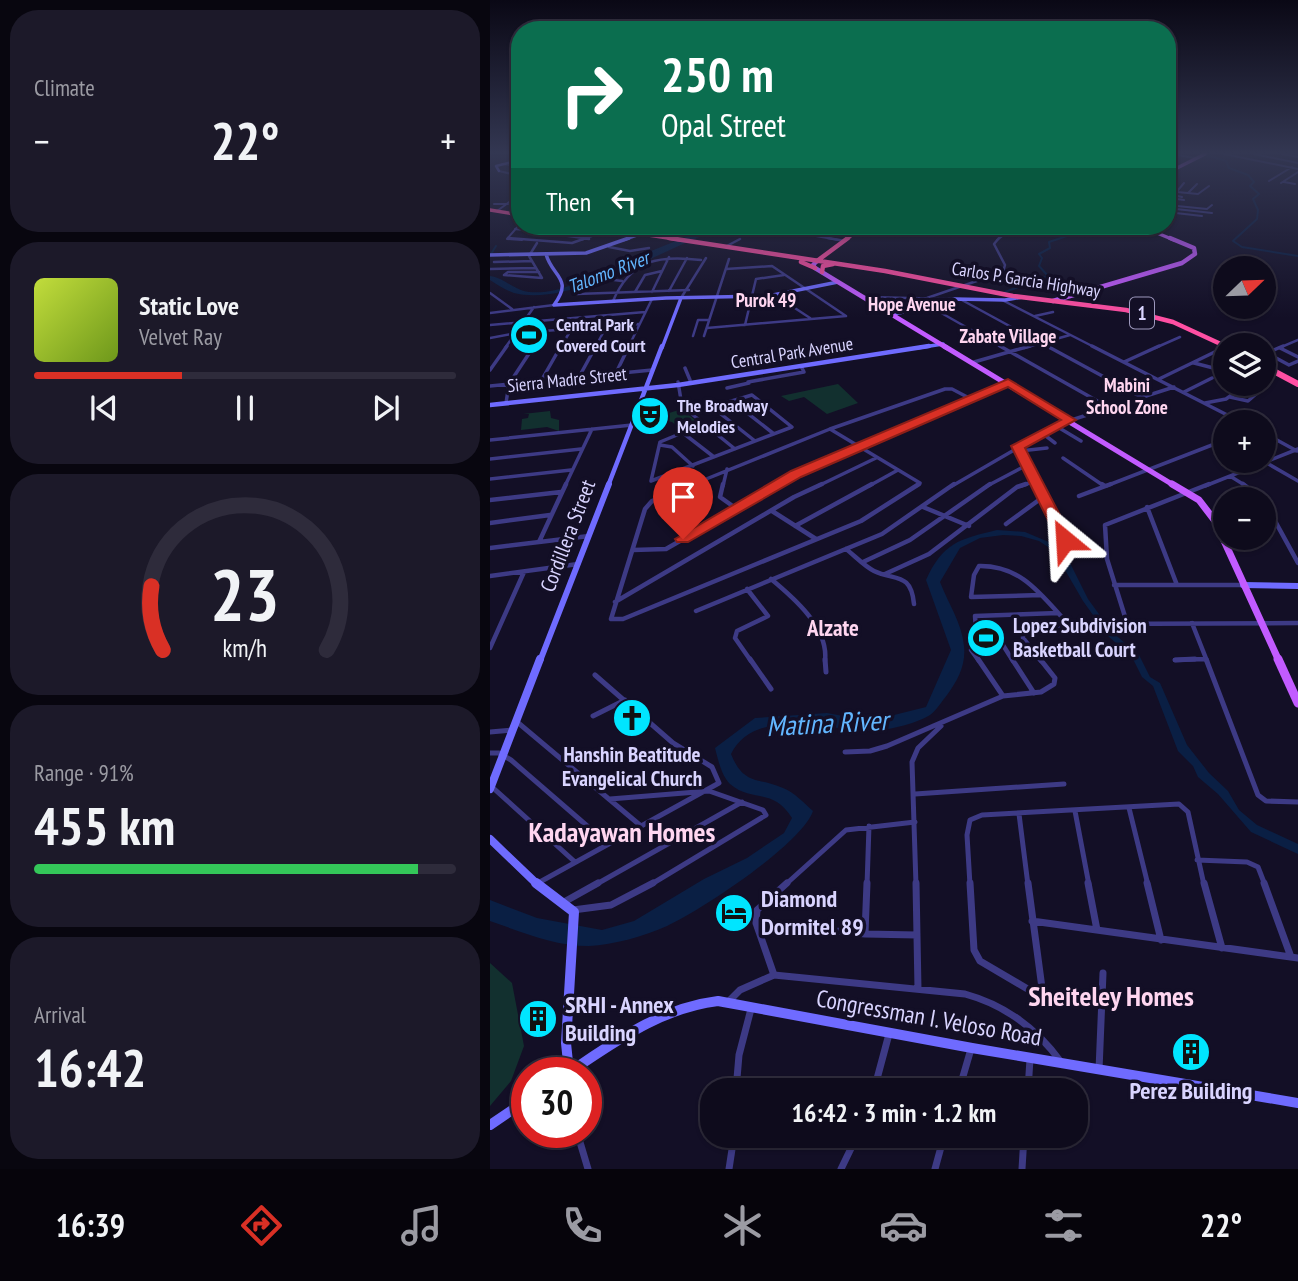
<!DOCTYPE html>
<meta charset="utf-8">
<style>
:root{--surface:#0e0b1c;--page:#1c1929;--text:#f1f3f6;--muted:#9b9ba3;--line:#2e2b3b;--accent:#d93025}
body{margin:0;font-family:"PT Sans Narrow",sans-serif;background:var(--page);color:var(--text);height:100vh;display:flex;flex-direction:column;font-size:26px;white-space:nowrap}
*{box-sizing:border-box;margin:0}
p{font-size:23px;color:var(--muted)}
.icon{flex:none;width:38px;height:38px;fill:none;stroke:currentColor;stroke-width:2;stroke-linecap:round;stroke-linejoin:round}
.map{position:relative;flex:1;overflow:hidden}
.sheet{display:flex;flex-direction:column;gap:10px;padding:10px;background:#08060f;width:490px}
.sheet>*{flex:none}
.guide{position:absolute;left:21px;top:21px;width:665px;height:214px;border-radius:28px;box-shadow:0 2px 5px #0004,0 0 0 2px var(--line);background:#0b6e4f;color:#fff;overflow:hidden}
.needle{width:46px;rotate:67deg}
.controls{position:absolute;left:723px;top:256px;display:grid;gap:14px}
.controls a{display:grid;place-items:center;width:63px;height:63px;border-radius:50%;background:var(--surface);box-shadow:0 2px 5px #0004,0 0 0 2px var(--line);font-size:35px}
.speed{position:absolute;left:21px;top:1057px;display:flex;gap:14px;font-size:35px;font-weight:700;text-align:center}
.speed>*{display:grid;place-content:center;width:91px;height:91px;border-radius:50%;background:var(--surface);box-shadow:0 2px 5px #0004,0 0 0 2px var(--line);line-height:1}
.speed .limit{border:10px solid #d22;background:#fff;color:#111}
.pin{position:absolute;display:grid;place-items:center;width:60px;height:60px;color:#fff;margin:-72px -30px;border-radius:50% 50% 50% 0;rotate:-45deg;box-shadow:0 0 7px #0007}
.pin .icon{rotate:45deg}
.me{position:absolute;width:77px;margin:-38px;rotate:333deg;stroke-linejoin:round;filter:drop-shadow(0 0 5px #0008)}
.turn{display:flex;align-items:center;gap:24px;height:147px;padding:0 35px;font-size:32px}
.turn .icon{width:91px;height:91px;stroke-width:2.5}
.turn b{display:block;font-size:49px;line-height:60px}
.then{display:flex;align-items:center;height:66px;padding:0 35px;background:#0003;gap:14px;font-size:26px}
.big{font-size:52px;font-weight:600;line-height:1.1}
.sheet .tile{flex:1;display:flex;flex-direction:column;justify-content:center;gap:10px;min-width:0;padding:0 24px;border-radius:28px;background:var(--page)}
.sheet .dial{align-items:center;gap:0}
.dial svg{height:182px;overflow:visible;fill:none;stroke:var(--line);stroke-width:7;stroke-linecap:round;text-anchor:middle}
.dial text{fill:var(--text);stroke:none}
.song{display:flex;align-items:center;gap:21px}
.cover{width:84px;height:84px;border-radius:10px;background:linear-gradient(135deg,hsl(70 70% 55%),hsl(80 70% 35%))}
.played{height:7px;border-radius:4px;background:linear-gradient(90deg,var(--accent) 35%,var(--line) 35%)}
.keys{display:flex;justify-content:space-around;direction:ltr}
.heat{display:flex;justify-content:space-between;align-items:center;font-size:38px;direction:ltr}
.charge{height:10px;border-radius:5px;background:linear-gradient(90deg,#34c759 91%,var(--line) 0)}
.trip{position:absolute;left:210px;top:1078px;width:388px;height:70px;border-radius:28px;background:var(--surface);box-shadow:0 2px 5px #0004,0 0 0 2px var(--line);font-weight:600;line-height:70px;text-align:center}
.tab-bar{display:flex;height:112px;justify-content:space-around;align-items:center;background:#06040b;color:var(--muted)}
.tab-bar .icon{width:49px;height:49px}
.tab-bar .active{color:var(--accent)}
.tab-bar b{font-size:32px;color:var(--text)}
main{display:flex;flex:1;min-height:0}
.map>svg:first-child{display:block}
</style>
<main>
<section class="sheet">
<div class="tile"><p>Climate</p>
<div class="heat"><a>−</a><b class="big">22°</b><a>+</a></div>
</div>
<div class="tile">
<div class="song"><i class="cover"></i><div><b>Static Love</b><p>Velvet Ray</p></div></div>
<div class="played"></div>
<div class="keys"><svg class="icon" aria-label="previous" viewBox="0 0 24 24"><path d="M18 5L8 12l10 7zM5 5v14"/></svg><svg class="icon" aria-label="pause" viewBox="0 0 24 24"><path d="M8 5v14M16 5v14"/></svg><svg class="icon" aria-label="next" viewBox="0 0 24 24"><path d="M6 5l10 7-10 7zM19 5v14"/></svg></div>
</div>
<div class="tile dial"><svg viewBox="0 0 100 80">
<path d="M14 69A42 42 0 1 1 86 69"/>
<path d="M14 69A42 42 0 0 1 9 41" stroke="#d93025"/>
<text x="50" y="56" font-size="32" font-weight="700">23</text>
<text x="50" y="72" font-size="11">km/h</text>
</svg></div>
<div class="tile"><p>Range · 91%</p><b class="big">455 km</b><div class="charge"></div></div>
<div class="tile"><p>Arrival</p><b class="big">16:42</b></div>
</section>
<div class="map">
<svg width="808" height="1169" viewBox="0 0 808 1169">
<rect width="100%" height="100%" fill="#130f26"/>
<path fill="#12302f" d="M 348,384 L 368,403 L 337,414 L 314,397 L 299,401 L 291,396 Z
M 192,409 L 206,421 L 194,432 L 182,422 L 163,418 Z
M 60,411 L 61,418 L 69,420 L 69,431 L 57,427 L 31,430 L 32,419 L 38,418 L 39,414 L 33,414 Z
M 0,963 L 22,983 L 34,1046 L 21,1081 L 0,1106 Z"/>
<path fill="#0a1f44" d="M 227,226 L 239,226 C 179,244 83,308 24,293 C 15,290 8,285 0,280 L 0,276 C 15,278 23,290 39,292 C 68,295 95,279 121,268 C 156,253 191,238 227,226 Z
M 507,530 L 535,532 L 561,543 L 577,557 L 598,599 L 622,632 L 649,655 L 660,677 L 670,683 L 697,745 L 719,773 L 738,791 L 749,810 L 767,825 L 808,844 L 808,854 L 761,832 L 728,794 L 708,777 L 703,766 L 688,751 L 663,686 L 652,677 L 642,657 L 618,636 L 593,601 L 564,551 L 549,541 L 531,536 L 513,535 L 490,538 L 470,548 L 450,582 C 458,603 472,623 474,646 C 476,665 468,680 457,695 C 452,701 446,711 440,715 C 423,725 392,732 373,731 C 333,728 264,708 241,754 C 254,786 268,777 293,788 C 305,793 314,803 323,811 C 312,844 210,911 177,926 C 154,936 124,945 99,946 C 64,946 32,932 0,921 L 0,900 L 47,918 L 112,930 L 144,921 L 214,879 L 257,858 L 294,833 L 302,818 C 283,787 262,803 240,784 C 231,775 228,759 225,748 L 265,718 L 337,713 L 380,721 L 436,707 L 461,650 L 436,580 C 453,543 469,539 507,530 Z"/>
<g fill="none" stroke-linecap="round" stroke-linejoin="round">
<path stroke="#0a1f44" stroke-width="2" d="M 716,155 L 736,161 L 739,168 L 758,175 L 764,182 L 760,186 L 769,194 L 763,199 L 768,210 L 767,219 L 743,241 L 752,247 L 808,256
M 1,254 L 6,246
M 515,292 L 558,276 L 549,266 L 552,258 L 549,254 L 560,248 L 559,242 L 577,236 L 553,226"/>
<path stroke="#3d3a85" stroke-width="2" d="M 681,154 L 705,158
M 734,154 L 808,169
M 764,154 L 808,163
M 792,154 L 808,157
M 12,164 L 30,166
M 9,171 L 30,176
M 779,181 L 802,167
M 794,182 L 805,184
M 791,183 L 808,172
M 677,185 L 682,181
M 677,191 L 708,194 L 719,186
M 698,193 L 707,184
M 683,195 L 692,197
M 680,198 L 694,200
M 677,203 L 694,183
M 4,204 L 18,204
M 677,205 L 717,209 L 722,205
M 677,208 L 722,213
M 7,211 L 30,194
M 677,212 L 712,216
M 30,224 L 17,239 L 32,240
M 267,226 L 349,240
M 25,229 L 99,239
M 303,232 L 314,226
M 315,234 L 330,226
M 91,240 L 122,229
M 507,240 L 526,226"/>
<path stroke="#3d3a85" stroke-width="2.5" d="M 18,238 L 82,243 L 96,238
M 93,238 L 99,239
M 338,238 L 355,241
M 119,247 L 140,251 L 159,248
M 235,247 L 250,239
M 4,262 L 42,261
M 0,269 L 46,268
M 236,269 L 282,266 L 356,316
M 14,275 L 52,278 L 39,256 L 47,243
M 14,275 L 18,272 L 49,272
M 132,281 L 124,280 L 121,276 L 138,268
M 179,291 L 197,258
M 145,292 L 155,275 L 172,271
M 162,292 L 179,257
M 0,293 L 22,309
M 87,294 L 199,290
M 285,295 L 320,318
M 375,297 L 462,299
M 191,298 L 216,258
M 437,298 L 513,272 L 515,265 L 504,244 L 509,238
M 470,299 L 560,348
M 512,300 L 606,348
M 123,301 C 141,259 169,255 211,260
M 439,306 L 513,348
M 0,313 L 64,305
M 545,316 L 563,312
M 0,325 L 155,312
M 255,325 L 266,279 L 294,275
M 217,328 L 356,316
M 203,336 L 208,320 L 219,320
M 214,336 L 239,259
M 0,338 L 26,333 L 149,324
M 15,348 L 44,307
M 43,348 L 54,332
M 70,348 L 81,330
M 105,348 L 116,327
M 138,348 L 162,299
M 534,348 L 580,335
M 665,348 L 690,337
M 789,348 L 808,340"/>
<path stroke="#3d3a85" stroke-width="3.5" d="M 510,346 L 618,407
M 557,346 L 651,397
M 602,346 L 751,422
M 790,348 L 808,357
M 777,353 L 799,365 L 808,361
M 777,353 L 793,346
M 484,362 L 540,346
M 634,362 L 669,346
M 704,363 L 735,371
M 195,368 L 200,380
M 0,370 L 17,346
M 126,373 L 139,346
M 89,377 L 106,346
M 669,379 L 735,347
M 51,381 L 71,346
M 188,382 L 192,406 L 245,449
M 258,382 L 314,372 L 311,366
M 0,386 L 162,370
M 237,388 L 259,383
M 694,392 L 722,378
M 740,397 L 758,401 L 774,387 L 774,383
M 242,401 L 284,434
M 16,403 L 19,384 L 44,346
M 715,403 L 736,399 L 757,384
M 222,407 L 265,441
M 201,413 L 262,395 L 302,427 L 161,481 L 170,442 L 199,430 L 208,419
M 566,426 L 591,441
M 340,429 L 430,483 L 426,486
M 340,429 L 455,389 L 462,389 L 481,399
M 193,433 L 224,457
M 552,433 L 565,443
M 774,433 L 807,451
M 0,440 L 142,425
M 170,445 L 182,447 L 203,466
M 527,446 L 547,486
M 530,451 L 557,448
M 573,458 L 614,486
M 0,459 L 91,449
M 775,462 L 808,481
M 740,476 L 756,486
M 0,479 L 81,470
M 75,486 L 102,429
M 199,486 L 340,429
M 233,486 L 237,469
M 286,486 L 306,474 L 515,384
M 328,486 L 386,458
M 379,486 L 408,470
M 462,486 L 569,424 L 684,387
M 497,486 L 537,465
M 531,486 L 545,481
M 616,486 L 735,440
M 715,486 L 808,449"/>
<path stroke="#3d3a85" stroke-width="4.5" d="M 203,484 L 162,501 L 155,509 L 121,619 L 133,619 L 371,521 L 429,484
M 233,484 L 230,497 L 244,507
M 546,484 L 575,540
M 612,484 L 615,486
M 753,484 L 772,499
M 197,487 L 189,518 L 206,530
M 589,496 L 621,484
M 0,500 L 71,492
M 774,501 L 808,563
M 433,507 L 479,526
M 657,507 L 687,585
M 282,511 L 326,539
M 0,523 L 60,515
M 516,524 L 553,497
M 305,526 L 382,484
M 49,542 L 76,484
M 0,548 L 99,536
M 356,549 C 365,556 374,566 384,571 C 405,581 421,572 424,604
M 143,550 L 176,549 L 289,484
M 373,562 L 420,540 L 500,484
M 395,574 L 439,554 L 527,487 L 536,484
M 0,576 L 88,564
M 281,579 C 304,598 339,628 335,661
M 624,585 L 753,585
M 257,589 L 278,616 L 247,631 L 245,638 L 261,661
M 551,595 L 481,597 L 484,575 L 489,566 C 532,565 552,596 579,625
M 125,602 L 304,497 L 332,484
M 206,611 L 392,534 L 464,484
M 637,623 L 617,559 L 615,525 L 719,484
M 702,623 L 717,661
M 487,625 L 506,634 L 523,661
M 0,648 L 34,572
M 685,660 L 716,659
M 489,661 L 481,650 L 486,629 L 485,616 L 568,613
M 551,661 L 533,638 L 533,631 L 541,628 L 604,624 L 808,623"/>
<path stroke="#3d3a85" stroke-width="5" d="M 260,659 L 281,689
M 335,659 L 336,672
M 522,659 L 544,693
M 716,659 L 768,795 L 776,801 L 808,802
M 685,660 L 705,659
M 513,696 L 551,692 L 564,684 L 565,678 L 550,659
M 103,716 L 135,700
M 26,721 L 151,826
M 0,732 L 22,730
M 355,752 L 380,751 L 397,746 L 513,696 L 488,659
M 0,753 L 9,753 L 21,760 L 118,844
M 1,786 L 85,862
M 425,794 L 574,784
M 120,799 L 219,791 L 273,810 L 276,815 L 160,885
M 639,808 L 658,885
M 585,811 L 599,885
M 529,814 L 538,885
M 707,860 L 757,862 L 768,867 L 775,885
M 48,883 L 229,783 L 222,767 L 183,743 L 105,675
M 105,885 L 252,802
M 295,885 L 356,830 L 425,822
M 377,885 L 379,826
M 426,885 L 422,762 L 428,748 L 451,726
M 480,885 L 477,835 L 480,820 L 492,815 L 689,804 L 698,812 L 714,885"/>
<path stroke="#3d3a85" stroke-width="7" d="M 426,883 L 428,989
M 480,883 L 484,950 L 490,961 L 541,991 L 550,992 L 552,988 L 538,883
M 598,883 L 607,930
M 657,883 L 671,940
M 714,883 L 732,948
M 774,883 L 801,957
M 74,902 L 108,883
M 83,910 L 121,905 L 163,883
M 542,921 L 808,958
M 266,923 L 375,934 L 427,935
M 375,933 L 377,883
M 284,975 L 266,923 L 267,910 L 297,883
M 239,1001 L 250,990 L 284,975 L 475,994 C 515,1005 547,1029 571,1062
M 609,1070 L 613,973
M 246,1090 L 249,1055 L 261,1009
M 384,1090 L 399,1034
M 469,1090 L 481,1049
M 538,1090 L 540,1059
M 87,1132 L 98,1169
M 239,1169 L 244,1136
M 351,1169 L 367,1136
M 445,1169 L 454,1136
M 532,1169 L 534,1136"/>
<path stroke="#6f6bff" stroke-width="2.5" d="M 9,171 L 6,166 L 30,160
M 134,240 L 151,234"/>
<path stroke="#6f6bff" stroke-width="3.5" d="M 56,254 C 62,277 84,278 64,305
M 0,255 L 96,253 L 139,238
M 64,305 L 176,298 L 278,296 L 348,282
M 405,314 L 465,299 L 515,300 L 533,297
M 172,348 L 191,298
M 427,348 L 453,344"/>
<path stroke="#6f6bff" stroke-width="4.5" d="M 0,405 L 188,385 L 439,346
M 118,486 L 172,346"/>
<path stroke="#6f6bff" stroke-width="6" d="M 753,585 L 808,586
M 50,661 L 119,484"/>
<path stroke="#6f6bff" stroke-width="8" d="M 0,789 L 50,659
M 0,839 L 48,885"/>
<path stroke="#6f6bff" stroke-width="10" d="M 46,883 L 84,912 L 76,1043 L 79,1072
M 78,1073 C 125,1042 170,1008 228,1001 L 482,1048 L 808,1103
M 0,1125 L 37,1100"/>
<path stroke="#c25bff" stroke-width="3.5" d="M 677,173 L 715,154
M 650,226 L 684,240"/>
<path stroke="#c25bff" stroke-width="4.5" d="M 327,261 L 323,265 L 325,268 L 457,348
M 563,301 L 692,263 L 705,254 L 704,248 L 680,238"/>
<path stroke="#c25bff" stroke-width="5" d="M 454,346 L 685,486"/>
<path stroke="#c25bff" stroke-width="7" d="M 682,484 L 709,500 L 725,521 L 789,661"/>
<path stroke="#c25bff" stroke-width="9" d="M 788,659 L 808,703"/>
<path stroke="#ff4fa3" stroke-width="3.5" d="M 0,210 L 30,215
M 99,226 L 191,240
M 355,240 L 374,226"/>
<path stroke="#ff4fa3" stroke-width="4.5" d="M 179,238 L 395,271 L 523,296 L 636,310 L 683,322 L 735,346
M 327,261 L 358,238
M 311,262 L 325,268
M 332,272 L 333,266 L 343,264"/>
<path stroke="#ff4fa3" stroke-width="6" d="M 774,366 L 808,384"/>
</g>
<linearGradient id="sky" x2="0" y2="1"><stop stop-color="#0a0815"/><stop offset="0.48" stop-color="#333752"/><stop offset="1" stop-color="#333752" stop-opacity="0"/></linearGradient>
<rect width="808" height="318" fill="url(#sky)"/>
<path fill="#d93025" stroke="#8d1f18" stroke-width="2" d="M 518,379 L 586,420 L 535,448 L 583,540 L 580,543 L 575,545 L 568,540 L 521,446 L 571,420 L 518,387 L 311,477 L 198,542 L 187,542 L 185,539 L 301,471 Z"/>
<defs>
<symbol id="stadium-disc" viewBox="-11 -11 22 22"><circle r="9.5" fill="#00e5ff" stroke="#130f26"/><path d="M0-5a6.5 5 0 1 0 0 10a6.5 5 0 1 0 0-10ZM-3.5-1.8h7v3.6h-7Z" fill="#111"/></symbol>
<symbol id="theatre-disc" viewBox="-11 -11 22 22"><circle r="9.5" fill="#00e5ff" stroke="#130f26"/><path d="M-5-5.5Q0-4 5-5.5V0Q5 5 0 6Q-5 5-5 0ZM-3.3-2.5H-1v1.5H-3.3ZM1-2.5H3.3v1.5H1ZM-2.8 1Q0 5.5 2.8 1Z" fill="#111"/></symbol>
<symbol id="church-disc" viewBox="-11 -11 22 22"><circle r="9.5" fill="#00e5ff" stroke="#130f26"/><path d="M-1.2-6h2.4v3.5h3.3v2.4h-3.3V6h-2.4V-.1h-3.3v-2.4h3.3Z" fill="#111"/></symbol>
<symbol id="hotel-disc" viewBox="-11 -11 22 22"><circle r="9.5" fill="#00e5ff" stroke="#130f26"/><path d="M-6-4.5h1.5V1H6V5H4.5V3h-9V5H-6ZM-4 0a1.8 1.8 0 1 1 3.6 0ZM.5 0V-2.5h3Q6-2.5 6 0Z" fill="#111"/></symbol>
<symbol id="building-disc" viewBox="-11 -11 22 22"><circle r="9.5" fill="#00e5ff" stroke="#130f26"/><path d="M-4-6H4V6H1V3H-1V6H-4ZM-2.5-4.3h1.7v1.8h-1.7ZM.8-4.3h1.7v1.8H.8ZM-2.5-1h1.7V.8h-1.7ZM.8-1h1.7V.8H.8Z" fill="#111"/></symbol>
</defs>
<g fill-rule="evenodd">
<use href="#stadium-disc" x="17" y="313" width="44" height="44"/>
<use href="#theatre-disc" x="138" y="394" width="44" height="44"/>
<use href="#stadium-disc" x="474" y="616" width="44" height="44"/>
<use href="#church-disc" x="120" y="696" width="44" height="44"/>
<use href="#hotel-disc" x="222" y="891" width="44" height="44"/>
<use href="#building-disc" x="26" y="997" width="44" height="44"/>
<use href="#building-disc" x="679" y="1030" width="44" height="44"/>
</g>
<g text-anchor="middle" stroke-width="7" stroke-linejoin="round" paint-order="stroke">
<g font-size="18" fill="#d9d4ff" stroke="#130f26">
<text transform="translate(536 280) rotate(9)" y="6">Carlos P. Garcia Highway</text>
<text transform="translate(302 353) rotate(-9)" y="6">Central Park Avenue</text>
<text transform="translate(77 380) rotate(-6)" y="6">Sierra Madre Street</text>
</g>
<g font-size="18" font-weight="bold" fill="#d9d4ff" stroke="#130f26" text-anchor="start">
<text x="66" y="331">Central Park<tspan x="66" dy="21">Covered Court</tspan></text>
<text x="187" y="412">The Broadway<tspan x="187" dy="21">Melodies</tspan></text>
</g>
<g font-size="19" font-style="italic" fill="#62b6ff" stroke="#130f26">
<text transform="translate(118 272) rotate(-21)" y="7">Talomo River</text>
</g>
<g font-size="19" font-weight="bold" fill="#ffd6f0" stroke="#130f26">
<text x="276" y="307">Purok 49</text>
<text x="422" y="311">Hope Avenue</text>
<text x="518" y="343">Zabate Village</text>
<text x="637" y="392">Mabini<tspan x="637" dy="22">School Zone</tspan></text>
</g>
<rect fill="#130f26" stroke="#9e99be" stroke-width="2" x="640" y="297.5" width="24" height="31" rx="5"/>
<g font-size="19" font-weight="bold" fill="#d9d4ff">
<text x="652" y="320">1</text>
</g>
<g font-size="21" fill="#d9d4ff" stroke="#130f26">
<text transform="translate(78 536) rotate(-69)" y="7">Cordillera Street</text>
</g>
<g font-size="21" font-weight="bold" fill="#d9d4ff" stroke="#130f26" text-anchor="start">
<text x="523" y="633">Lopez Subdivision<tspan x="523" dy="24">Basketball Court</tspan></text>
<text x="142" y="762" text-anchor="middle">Hanshin Beatitude<tspan x="142" dy="24">Evangelical Church</tspan></text>
</g>
<g font-size="23" font-weight="bold" fill="#ffd6f0" stroke="#130f26">
<text x="343" y="636">Alzate</text>
</g>
<g font-size="24" font-weight="bold" fill="#d9d4ff" stroke="#130f26" text-anchor="start">
<text x="271" y="907">Diamond<tspan x="271" dy="28">Dormitel 89</tspan></text>
<text x="75" y="1013">SRHI - Annex<tspan x="75" dy="28">Building</tspan></text>
<text x="701" y="1099" text-anchor="middle">Perez Building</text>
</g>
<g font-size="24" fill="#d9d4ff" stroke="#130f26">
<text transform="translate(439 1018) rotate(10)" y="8">Congressman I. Veloso Road</text>
</g>
<g font-size="28" font-style="italic" fill="#62b6ff" stroke="#130f26">
<text transform="translate(337 723) rotate(-3)" y="10">Matina River</text>
</g>
<g font-size="28" font-weight="bold" fill="#ffd6f0" stroke="#130f26">
<text x="132" y="842">Kadayawan Homes</text>
<text x="621" y="1006">Sheiteley Homes</text>
</g>
</g>
</svg>
<div class="controls">
<a><svg class="needle" viewBox="-14 -14 28 28"><path d="M0-13l5 13h-10z" fill="#e53935"/><path d="M0 13l5-13h-10z" fill="#9b9ba3"/></svg></a>
<a><svg class="icon" aria-label="layers" viewBox="0 0 24 24"><path d="M12 4l9 5-9 5-9-5zM3 14l9 5 9-5"/></svg></a>
<a>+</a>
<a>−</a>
</div>
<div class="speed"><div class="limit">30</div></div>
<div class="pin" style="left:193px;top:539px;background:#d93025"><svg class="icon" aria-label="arrive" viewBox="0 0 24 24"><path d="M6 21V4h12l-3 4 3 4H6"/></svg></div>
<svg class="me" style="left:575px;top:540px" viewBox="-20 -20 40 40"><path d="M0-17L14 15 0 8-14 15z" fill="#d93025" stroke="#fff" stroke-width="4"/></svg>
<div class="trip">16:42 · 3 min · 1.2 km</div>
<div class="guide">
<div class="turn"><svg class="icon" aria-label="right" viewBox="0 0 24 24"><path d="M7 20v-9h11M14 6l5 5-5 5"/></svg><div><b>250 m</b>Opal Street</div></div>
<div class="then">Then<svg class="icon" aria-label="left" viewBox="0 0 24 24"><path d="M17 20v-9H6M10 6l-5 5 5 5"/></svg></div>
</div>
</div>
</main>
<nav class="tab-bar">
<b>16:39</b>
<svg class="icon active" aria-label="directions" viewBox="0 0 24 24"><path d="M12 3l9 9-9 9-9-9zM9 14v-3h6M13 9l2 2-2 2"/></svg>
<svg class="icon" aria-label="music" viewBox="0 0 24 24"><path d="M9 18V5l10-2v13"/><circle cx="6" cy="18" r="3"/><circle cx="16" cy="16" r="3"/></svg>
<svg class="icon" aria-label="phone" viewBox="0 0 24 24"><path d="M5 4h4l2 5-3 2q2 4 5 5l2-3 5 2v4C11 20 4 13 5 4z"/></svg>
<svg class="icon" aria-label="climate" viewBox="0 0 24 24"><path d="M12 3v18M4 7l16 10M4 17L20 7"/></svg>
<svg class="icon" aria-label="car" viewBox="0 0 24 24"><path d="M5 17H2v-5l4-1 3-4h7l3 4 3 1v5h-3M9 17h6M6 11h13"/><circle cx="7" cy="17" r="2"/><circle cx="17" cy="17" r="2"/></svg>
<svg class="icon" aria-label="filters" viewBox="0 0 24 24"><path d="M4 7h16M4 17h16"/><circle cx="9" cy="7" r="2"/><circle cx="15" cy="17" r="2"/></svg>
<b>22°</b>
</nav>
